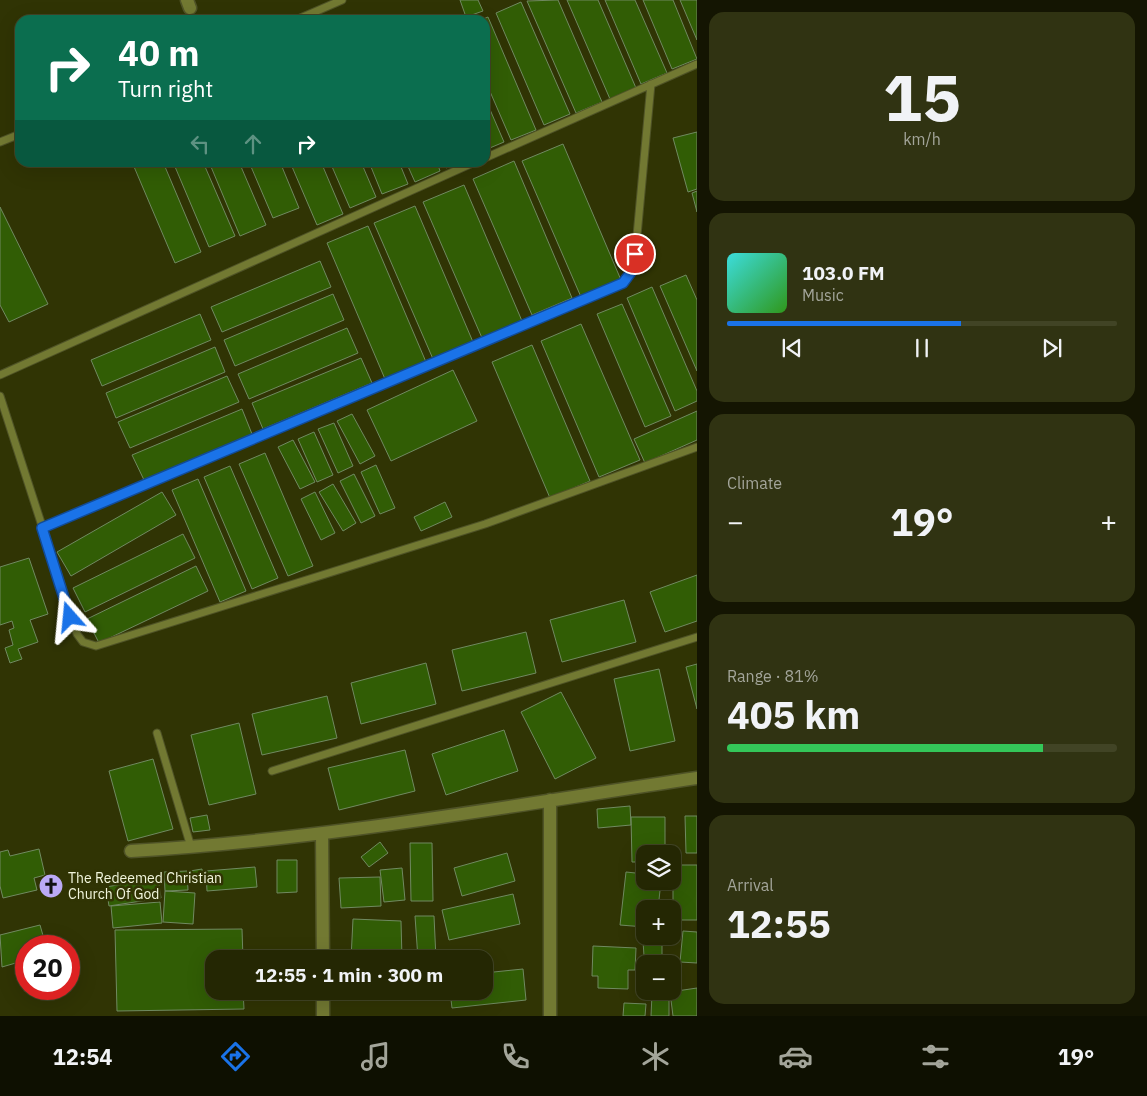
<!DOCTYPE html>
<meta charset="utf-8">
<style>
:root{--surface:#242703;--page:#303312;--text:#f1f3f6;--muted:#a3a59a;--line:#414425;--accent:#1a73e8}
body{margin:0;font-family:"IBM Plex Sans",sans-serif;background:var(--page);color:var(--text);height:100vh;display:flex;flex-direction:column;font-size:19px;white-space:nowrap}
*{box-sizing:border-box;margin:0}
p{font-size:16px;color:var(--muted)}
.icon{flex:none;width:28px;height:28px;fill:none;stroke:currentColor;stroke-width:2;stroke-linecap:round;stroke-linejoin:round}
.map{position:relative;flex:1;overflow:hidden}
.drawer{display:flex;flex-direction:column;gap:12px;padding:12px;background:#141502;width:450px}
.drawer>*{flex:none}
.top-card{position:absolute;left:15px;top:15px;width:475px;height:152px;border-radius:15px;box-shadow:0 5px 20px #0002,0 0 0 1px var(--line);background:#0b6e4f;color:#fff;overflow:hidden}
.tools{position:absolute;left:636px;top:845px;display:grid;gap:10px}
.tools a{display:grid;place-items:center;width:45px;height:45px;border-radius:10px;background:var(--surface);box-shadow:0 5px 20px #0002,0 0 0 1px var(--line);font-size:25px}
.speed{position:absolute;left:15px;top:935px;display:flex;gap:10px;font-size:25px;font-weight:700;text-align:center}
.speed>*{display:grid;place-content:center;width:65px;height:65px;border-radius:50%;background:var(--surface);box-shadow:0 5px 20px #0002,0 0 0 1px var(--line);line-height:1}
.speed .limit{border:8px solid #d22;background:#fff;color:#111}
.pin{position:absolute;display:grid;place-items:center;width:42px;height:42px;color:#fff;margin:-21px;border:2px solid #fff;border-radius:50%;box-shadow:0 1px 5px #0007}
.me{position:absolute;width:55px;margin:-28px;rotate:342deg;stroke-linejoin:round;filter:drop-shadow(0 0 4px #0008)}
.turn{display:flex;align-items:center;gap:18px;height:105px;padding:0 20px;font-size:22px}
.turn .icon{width:65px;height:65px;stroke-width:2.5}
.turn b{display:block;font-size:35px;line-height:42px}
.lanes{display:flex;align-items:center;height:48px;padding:0 20px;background:#0003;justify-content:center;gap:25px;direction:ltr}
.lanes .off{opacity:.35}
.big{font-size:38px;font-weight:700;line-height:1.1}
.drawer .tile{flex:1;display:flex;flex-direction:column;justify-content:center;gap:8px;min-width:0;padding:0 18px;border-radius:15px;background:var(--page)}
.drawer .dial{align-items:center;gap:0}
.dial b{font-size:65px;line-height:1}
.song{display:flex;align-items:center;gap:15px}
.cover{width:60px;height:60px;border-radius:8px;background:linear-gradient(135deg,hsl(180 70% 55%),hsl(110 70% 35%))}
.played{height:5px;border-radius:2px;background:linear-gradient(90deg,var(--accent) 60%,var(--line) 60%)}
.keys{display:flex;justify-content:space-around;direction:ltr}
.heat{display:flex;justify-content:space-between;align-items:center;font-size:28px;direction:ltr}
.charge{height:8px;border-radius:4px;background:linear-gradient(90deg,#34c759 81%,var(--line) 0)}
.trip{position:absolute;left:205px;top:950px;width:288px;height:50px;border-radius:15px;background:var(--surface);box-shadow:0 5px 20px #0002,0 0 0 1px var(--line);font-weight:700;line-height:50px;text-align:center}
.dock{display:flex;height:80px;justify-content:space-around;align-items:center;background:#0e1001;color:var(--muted)}
.dock .icon{width:35px;height:35px}
.dock .selected{color:var(--accent)}
.dock b{font-size:22px;color:var(--text)}
main{display:flex;flex:1;min-height:0}
.map>svg:first-child{display:block}
</style>
<main>
<div class="map">
<svg width="697" height="1016" viewBox="0 0 697 1016">
<rect width="100%" height="100%" fill="#303404"/>
<path fill="#315d05" stroke="#708a61" d="M 460,0 L 478,0 L 483,11 L 466,17 Z
M 558,0 L 602,102 L 576,113 L 527,1 Z
M 567,0 L 598,0 L 636,88 L 610,99 Z
M 605,0 L 635,0 L 667,73 L 641,84 Z
M 643,0 L 673,0 L 697,59 L 672,69 Z
M 680,0 L 697,0 L 697,40 Z
M 521,2 L 570,114 L 544,125 L 496,13 Z
M 488,17 L 536,130 L 511,140 L 485,80 L 485,20 L 481,20 Z
M 485,98 L 504,142 L 485,150 Z
M 697,132 L 697,189 L 688,192 L 673,138 Z
M 563,144 L 621,280 L 581,297 L 522,161 Z
M 514,161 L 572,298 L 532,315 L 473,179 Z
M 132,162 L 163,162 L 201,252 L 175,263 Z
M 173,162 L 203,162 L 235,236 L 209,247 Z
M 209,162 L 239,162 L 266,225 L 240,236 Z
M 249,162 L 280,162 L 299,208 L 273,218 Z
M 290,162 L 321,162 L 343,214 L 317,225 Z
M 330,162 L 361,162 L 376,197 L 350,208 Z
M 369,162 L 399,162 L 408,184 L 382,194 Z
M 406,162 L 437,162 L 440,171 L 415,182 Z
M 444,162 L 458,162 L 446,168 Z
M 464,185 L 522,321 L 482,338 L 423,202 Z
M 697,191 L 697,212 L 692,193 Z
M 415,206 L 473,342 L 433,359 L 374,223 Z
M 0,207 L 48,304 L 9,322 L 0,305 Z
M 368,226 L 426,362 L 385,379 L 327,243 Z
M 320,261 L 331,287 L 222,332 L 211,307 Z
M 686,275 L 697,300 L 697,371 L 660,286 Z
M 652,287 L 697,391 L 697,401 L 675,411 L 627,298 Z
M 333,294 L 344,320 L 235,366 L 224,340 Z
M 622,304 L 671,416 L 645,427 L 597,314 Z
M 200,314 L 211,340 L 102,386 L 91,360 Z
M 581,324 L 640,460 L 599,477 L 541,341 Z
M 347,328 L 358,353 L 249,399 L 238,374 Z
M 532,345 L 590,481 L 550,498 L 492,362 Z
M 215,347 L 225,372 L 116,418 L 106,393 Z
M 361,358 L 372,383 L 263,429 L 252,403 Z
M 453,370 L 477,421 L 391,461 L 367,410 Z
M 227,376 L 239,402 L 130,448 L 118,422 Z
M 242,409 L 252,434 L 144,480 L 132,455 Z
M 697,411 L 697,440 L 645,463 L 634,439 Z
M 352,414 L 375,456 L 360,464 L 337,421 Z
M 334,423 L 353,466 L 338,473 L 318,429 Z
M 314,432 L 333,475 L 317,482 L 298,439 Z
M 293,440 L 315,482 L 300,489 L 278,447 Z
M 265,453 L 313,566 L 288,576 L 239,464 Z
M 376,465 L 395,508 L 380,514 L 361,472 Z
M 230,466 L 278,578 L 252,589 L 204,477 Z
M 354,474 L 375,516 L 361,523 L 340,481 Z
M 198,479 L 246,591 L 220,602 L 172,490 Z
M 333,484 L 356,523 L 343,531 L 319,492 Z
M 162,492 L 176,515 L 71,576 L 57,552 Z
M 315,492 L 335,533 L 321,540 L 301,499 Z
M 445,502 L 452,517 L 421,531 L 414,517 Z
M 183,534 L 195,558 L 85,612 L 73,588 Z
M 29,558 L 48,614 L 30,620 L 38,642 L 18,649 L 22,659 L 10,663 L 5,648 L 13,645 L 9,630 L 14,628 L 12,621 L 0,625 L 0,567 Z
M 196,566 L 208,591 L 99,643 L 87,619 Z
M 697,575 L 697,621 L 665,632 L 650,592 Z
M 624,600 L 636,642 L 562,662 L 550,620 Z
M 526,632 L 536,673 L 462,691 L 452,650 Z
M 426,663 L 436,704 L 361,724 L 351,683 Z
M 697,664 L 697,709 L 686,667 Z
M 659,669 L 675,741 L 630,751 L 614,679 Z
M 561,692 L 596,758 L 555,779 L 521,712 Z
M 327,696 L 337,738 L 262,755 L 252,714 Z
M 239,723 L 256,794 L 209,805 L 191,735 Z
M 504,730 L 518,771 L 446,795 L 432,754 Z
M 405,750 L 415,791 L 339,810 L 328,768 Z
M 153,759 L 173,829 L 128,841 L 109,771 Z
M 630,806 L 631,825 L 598,828 L 597,809 Z
M 207,815 L 210,830 L 193,832 L 190,818 Z
M 685,816 L 697,816 L 697,853 L 686,853 Z
M 631,817 L 665,817 L 665,854 L 645,854 L 645,862 L 632,862 Z
M 380,842 L 388,853 L 369,867 L 361,857 Z
M 410,843 L 432,843 L 433,901 L 411,901 Z
M 39,849 L 45,875 L 34,878 L 37,890 L 3,898 L 0,886 L 0,852 L 8,850 L 10,856 Z
M 507,853 L 515,881 L 462,896 L 454,868 Z
M 277,860 L 297,860 L 297,892 L 277,893 Z
M 673,865 L 697,865 L 697,920 L 673,920 Z
M 255,867 L 257,887 L 207,891 L 206,871 Z
M 402,868 L 405,900 L 384,902 L 380,870 Z
M 202,869 L 203,883 L 192,884 L 190,871 Z
M 187,871 L 188,890 L 165,891 L 164,872 Z
M 626,872 L 645,874 L 645,881 L 661,881 L 658,909 L 645,909 L 645,927 L 620,925 Z
M 380,877 L 381,906 L 341,908 L 339,878 Z
M 158,878 L 161,898 L 109,906 L 106,887 Z
M 165,891 L 195,893 L 193,924 L 163,922 Z
M 513,894 L 520,924 L 449,940 L 442,910 Z
M 160,902 L 162,923 L 113,928 L 111,906 Z
M 415,916 L 434,916 L 436,959 L 418,959 Z
M 353,919 L 401,921 L 402,959 L 351,959 Z
M 40,925 L 46,946 L 26,946 L 26,960 L 2,967 L 0,935 Z
M 242,929 L 243,959 L 214,959 L 214,991 L 243,991 L 244,1009 L 117,1011 L 115,930 Z
M 683,931 L 697,932 L 697,963 L 680,962 Z
M 643,941 L 662,941 L 662,964 L 645,964 L 645,971 Z
M 593,946 L 636,948 L 635,970 L 628,970 L 628,989 L 598,988 L 598,976 L 592,976 Z
M 69,948 L 72,964 L 69,965 Z
M 26,968 L 26,983 L 20,984 L 18,969 Z
M 523,969 L 526,1000 L 452,1008 L 450,991 L 484,991 L 484,973 Z
M 697,988 L 697,1016 L 673,1016 L 670,992 Z
M 652,994 L 669,995 L 669,1016 L 651,1016 Z
M 624,1003 L 646,1004 L 645,1016 L 623,1016 Z"/>
<g fill="none" stroke-linecap="round" stroke-linejoin="round">
<defs>
<path id="lane" d="M 296,20 L 342,0
M 0,142 L 20,134
M 485,158 L 697,64
M 0,375 L 475,162
M 0,396 L 77,634 L 83,642 L 96,646 L 485,524 L 697,447
M 42,528 L 623,283 L 634,268 L 651,84
M 157,733 L 191,847
M 272,771 L 697,637"/>
<path id="street" d="M 187,0 L 190,8
M 550,800 L 550,1016
M 322,834 L 323,959
M 131,851 C 321,840 509,806 697,778
M 323,991 L 323,1016"/>
</defs>
<use href="#lane" stroke="#4f5327" stroke-width="9"/>
<use href="#street" stroke="#4f5327" stroke-width="15"/>
<use href="#lane" stroke="#727932" stroke-width="7"/>
<use href="#street" stroke="#727932" stroke-width="12"/>
</g>
<g fill="none" stroke-linecap="round" stroke-linejoin="round">
<defs>
<path id="route" d="M 70,617 L 42,528 L 623,283 L 634,268 L 635,254"/>
</defs>
<use href="#route" stroke="#114b97" stroke-width="12"/>
<use href="#route" stroke="#1a73e8" stroke-width="9"/>
</g>
<defs>
<symbol id="church-disc" viewBox="-11 -11 22 22"><circle r="9.5" fill="#bbaaf6" stroke="#303404"/><path d="M-1.2-6h2.4v3.5h3.3v2.4h-3.3V6h-2.4V-.1h-3.3v-2.4h3.3Z" fill="#111"/></symbol>
</defs>
<g fill-rule="evenodd">
<use href="#church-disc" x="37" y="872" width="28" height="28"/>
</g>
<g text-anchor="middle" stroke-width="5" stroke-linejoin="round" paint-order="stroke">
<g font-size="14" fill="#f2f6dd" stroke="#303404" text-anchor="start">
<text x="68" y="883">The Redeemed Christian<tspan x="68" dy="16">Church Of God</tspan></text>
</g>
</g>
</svg>
<div class="tools">
<a><svg class="icon" aria-label="layers" viewBox="0 0 24 24"><path d="M12 4l9 5-9 5-9-5zM3 14l9 5 9-5"/></svg></a>
<a>+</a>
<a>−</a>
</div>
<div class="speed"><div class="limit">20</div></div>
<div class="pin" style="left:635px;top:254px;background:#d93025"><svg class="icon" aria-label="arrive" viewBox="0 0 24 24"><path d="M6 21V4h12l-3 4 3 4H6"/></svg></div>
<svg class="me" style="left:70px;top:617px" viewBox="-20 -20 40 40"><path d="M0-17L14 15 0 8-14 15z" fill="#1a73e8" stroke="#fff" stroke-width="4"/></svg>
<div class="trip">12:55 · 1 min · 300 m</div>
<div class="top-card">
<div class="turn"><svg class="icon" aria-label="right" viewBox="0 0 24 24"><path d="M7 20v-9h11M14 6l5 5-5 5"/></svg><div><b>40 m</b>Turn right</div></div>
<div class="lanes"><svg class="icon off" aria-label="left" viewBox="0 0 24 24"><path d="M17 20v-9H6M10 6l-5 5 5 5"/></svg><svg class="icon off" aria-label="ahead" viewBox="0 0 24 24"><path d="M12 20V5M6 11l6-6 6 6"/></svg><svg class="icon" aria-label="right" viewBox="0 0 24 24"><path d="M7 20v-9h11M14 6l5 5-5 5"/></svg></div>
</div>
</div>
<section class="drawer">
<div class="tile dial"><b>15</b><p>km/h</p></div>
<div class="tile">
<div class="song"><i class="cover"></i><div><b>103.0 FM</b><p>Music</p></div></div>
<div class="played"></div>
<div class="keys"><svg class="icon" aria-label="previous" viewBox="0 0 24 24"><path d="M18 5L8 12l10 7zM5 5v14"/></svg><svg class="icon" aria-label="pause" viewBox="0 0 24 24"><path d="M8 5v14M16 5v14"/></svg><svg class="icon" aria-label="next" viewBox="0 0 24 24"><path d="M6 5l10 7-10 7zM19 5v14"/></svg></div>
</div>
<div class="tile"><p>Climate</p>
<div class="heat"><a>−</a><b class="big">19°</b><a>+</a></div>
</div>
<div class="tile"><p>Range · 81%</p><b class="big">405 km</b><div class="charge"></div></div>
<div class="tile"><p>Arrival</p><b class="big">12:55</b></div>
</section>
</main>
<nav class="dock">
<b>12:54</b>
<svg class="icon selected" aria-label="directions" viewBox="0 0 24 24"><path d="M12 3l9 9-9 9-9-9zM9 14v-3h6M13 9l2 2-2 2"/></svg>
<svg class="icon" aria-label="music" viewBox="0 0 24 24"><path d="M9 18V5l10-2v13"/><circle cx="6" cy="18" r="3"/><circle cx="16" cy="16" r="3"/></svg>
<svg class="icon" aria-label="phone" viewBox="0 0 24 24"><path d="M5 4h4l2 5-3 2q2 4 5 5l2-3 5 2v4C11 20 4 13 5 4z"/></svg>
<svg class="icon" aria-label="climate" viewBox="0 0 24 24"><path d="M12 3v18M4 7l16 10M4 17L20 7"/></svg>
<svg class="icon" aria-label="car" viewBox="0 0 24 24"><path d="M5 17H2v-5l4-1 3-4h7l3 4 3 1v5h-3M9 17h6M6 11h13"/><circle cx="7" cy="17" r="2"/><circle cx="17" cy="17" r="2"/></svg>
<svg class="icon" aria-label="filters" viewBox="0 0 24 24"><path d="M4 7h16M4 17h16"/><circle cx="9" cy="7" r="2"/><circle cx="15" cy="17" r="2"/></svg>
<b>19°</b>
</nav>
